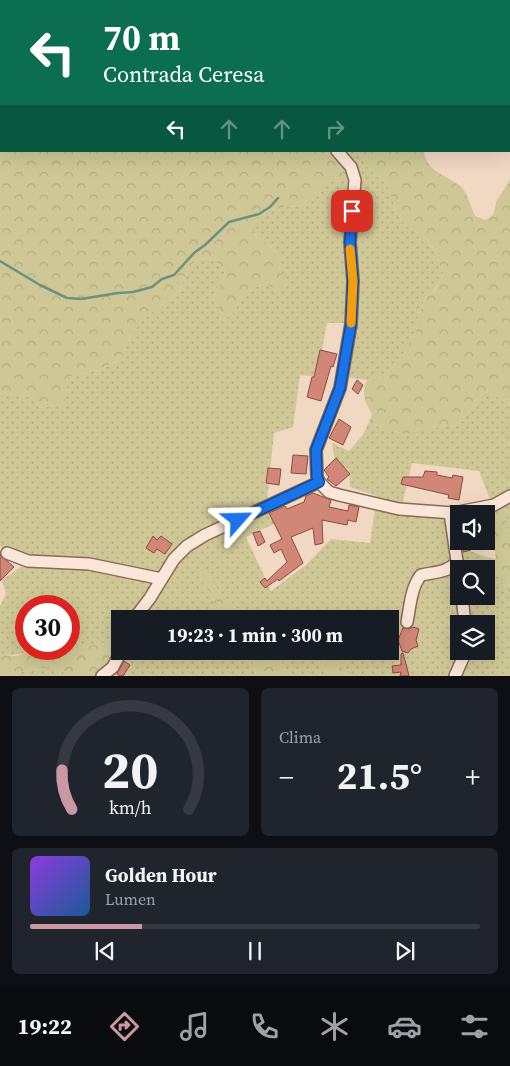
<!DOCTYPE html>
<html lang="it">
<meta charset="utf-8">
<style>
:root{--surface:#171b24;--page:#20242c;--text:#f1f3f6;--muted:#9ea1a6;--line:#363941;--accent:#cb97a5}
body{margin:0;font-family:"Source Serif 4",serif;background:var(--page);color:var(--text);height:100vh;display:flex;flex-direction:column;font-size:19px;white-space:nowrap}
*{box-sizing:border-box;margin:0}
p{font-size:16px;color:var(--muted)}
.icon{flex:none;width:28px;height:28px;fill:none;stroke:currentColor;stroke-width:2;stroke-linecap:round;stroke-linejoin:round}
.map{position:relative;height:676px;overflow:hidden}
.drawer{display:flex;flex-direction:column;gap:12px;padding:12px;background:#0d0f14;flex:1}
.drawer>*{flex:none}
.top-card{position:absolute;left:0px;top:0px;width:510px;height:152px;box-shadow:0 5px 20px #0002;background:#0b6e4f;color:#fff;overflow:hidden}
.buttons{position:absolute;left:450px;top:505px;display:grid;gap:10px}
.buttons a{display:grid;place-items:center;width:45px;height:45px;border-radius:0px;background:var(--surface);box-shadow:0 5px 20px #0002;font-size:25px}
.speed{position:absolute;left:15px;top:595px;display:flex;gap:10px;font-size:25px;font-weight:700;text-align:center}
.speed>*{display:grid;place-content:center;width:65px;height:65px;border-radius:50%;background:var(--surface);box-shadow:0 5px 20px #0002;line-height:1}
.speed .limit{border:8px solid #d22;background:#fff;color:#111}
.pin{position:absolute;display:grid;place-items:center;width:42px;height:42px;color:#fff;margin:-21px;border-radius:10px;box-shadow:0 2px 8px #0006}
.me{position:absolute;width:55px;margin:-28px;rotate:65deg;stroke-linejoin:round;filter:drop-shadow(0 0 4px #0008)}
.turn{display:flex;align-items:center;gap:18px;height:105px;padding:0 20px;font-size:22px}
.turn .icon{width:65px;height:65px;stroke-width:2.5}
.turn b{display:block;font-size:35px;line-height:42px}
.lanes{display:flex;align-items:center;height:48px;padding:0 20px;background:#0003;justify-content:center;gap:25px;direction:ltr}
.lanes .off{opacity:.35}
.big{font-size:38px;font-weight:700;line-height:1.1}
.drawer .tile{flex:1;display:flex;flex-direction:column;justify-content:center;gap:8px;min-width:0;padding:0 18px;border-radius:8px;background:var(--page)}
.drawer .dial{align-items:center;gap:0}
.dial svg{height:130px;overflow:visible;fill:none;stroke:var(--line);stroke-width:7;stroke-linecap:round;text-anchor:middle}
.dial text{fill:var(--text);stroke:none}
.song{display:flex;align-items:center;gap:15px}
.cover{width:60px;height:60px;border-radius:8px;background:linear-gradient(135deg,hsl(270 70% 55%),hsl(210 70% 35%))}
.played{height:5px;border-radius:2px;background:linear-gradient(90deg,var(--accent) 25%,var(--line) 25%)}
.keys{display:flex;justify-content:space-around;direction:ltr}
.heat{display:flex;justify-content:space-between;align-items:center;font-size:28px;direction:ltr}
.drawer .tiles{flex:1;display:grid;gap:12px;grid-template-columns:1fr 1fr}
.tile:last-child{grid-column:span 2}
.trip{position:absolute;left:111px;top:610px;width:288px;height:50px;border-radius:0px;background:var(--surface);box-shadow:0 5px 20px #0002;font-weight:700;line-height:50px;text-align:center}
.menu{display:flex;height:80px;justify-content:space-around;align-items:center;background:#090b0e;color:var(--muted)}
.menu .icon{width:35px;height:35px}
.menu .on{color:var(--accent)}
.menu b{font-size:22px;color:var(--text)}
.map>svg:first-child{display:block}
</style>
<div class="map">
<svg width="510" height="676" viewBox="0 0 510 676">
<defs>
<pattern id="grass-dots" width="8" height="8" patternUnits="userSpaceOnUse" patternTransform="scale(1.25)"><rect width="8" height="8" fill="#cfc896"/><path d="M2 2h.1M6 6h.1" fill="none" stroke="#b3ac81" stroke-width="1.8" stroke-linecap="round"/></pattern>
<pattern id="forest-crowns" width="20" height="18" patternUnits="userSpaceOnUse" patternTransform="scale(1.25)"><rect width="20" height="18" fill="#cfc896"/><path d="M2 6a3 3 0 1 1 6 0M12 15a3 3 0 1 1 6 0" fill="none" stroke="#b3ac81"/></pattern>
</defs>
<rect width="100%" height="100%" fill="#f0d8c3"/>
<path fill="url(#grass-dots)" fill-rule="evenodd" d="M 123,0 L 510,0 L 510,46 L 509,47 L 509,1 Z
M 311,151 L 357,151 L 369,169 L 387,185 L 397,212 L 405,225 L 427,239 L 434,249 L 443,273 L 441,280 L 433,291 L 425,298 L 418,318 L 416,332 L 400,358 L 386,375 L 367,380 L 345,377 L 353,323 L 327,323 L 317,377 L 300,375 L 293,427 L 274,433 L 267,500 L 274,524 L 246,537 L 271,591 L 307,564 L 331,539 L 370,543 L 377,496 L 350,487 L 349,469 L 335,462 L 332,443 L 349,451 L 363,435 L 369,422 L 406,435 L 422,429 L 458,425 C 462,419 467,414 472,408 C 478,401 477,398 486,392 L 500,398 L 510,400 L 510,532 L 507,529 L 506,522 L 494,510 L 479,471 L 412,463 L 402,506 L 451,518 L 456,546 L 484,556 L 510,593 L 510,676 L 347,676 L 342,671 L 344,655 L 339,651 L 390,651 L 390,619 L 260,619 L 254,615 L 247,618 L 219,592 L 203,568 L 200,576 L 222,616 L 226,619 L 120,619 L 120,651 L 251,651 L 256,676 L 122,676 L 124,656 L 105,643 L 76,648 L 69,648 L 69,606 L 26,606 L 26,649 L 46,649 C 29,650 17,657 0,655 L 0,606 L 6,594 L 2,580 L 25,564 L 0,546 L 0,393 L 34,398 L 39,408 L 65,403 L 68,377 L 97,370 L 112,364 L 123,354 L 128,341 L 135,329 L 144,319 L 179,291 L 189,268 L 198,258 L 213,259 L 224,268 L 225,276 L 212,297 L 225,319 C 239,310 233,307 241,297 C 247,289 258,286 266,284 L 275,289 L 280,263 L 276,251 L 250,231 C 259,204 282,210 304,204 C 312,192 328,182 342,176 L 342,158 ZM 459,569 L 486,569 L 486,596 L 459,596 ZM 459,624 L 486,624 L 486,651 L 459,651 Z
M 277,651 L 320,651 L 325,676 L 287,676 Z
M 49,667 L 62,671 L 69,676 L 0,676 Z"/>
<path fill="url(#forest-crowns)" d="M 0,0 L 125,1 L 1,1 L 1,151 L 311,151 L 342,158 L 349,172 C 334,182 315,188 304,204 C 282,210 259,204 250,231 L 276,251 L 280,263 L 279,272 L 291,281 L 286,289 L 275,289 L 266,284 C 258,286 247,289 241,297 C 233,307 239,310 225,319 L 212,297 L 225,276 L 224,268 L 213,259 L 198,258 L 189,268 L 179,291 L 144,319 L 135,329 L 128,341 L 123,354 L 112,364 L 97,370 L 68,377 L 65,403 L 39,408 L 34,398 L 0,393 Z
M 357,151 L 424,151 C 426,173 449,175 462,188 C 468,194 471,208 475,216 L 486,220 L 493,215 L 497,200 L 510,180 L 510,400 L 500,398 L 486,392 C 477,398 478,401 472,408 C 467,414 462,419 458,425 L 422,429 L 406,435 L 369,422 L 372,414 C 365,402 361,393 367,380 L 386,375 L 400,358 L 416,332 L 418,318 L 425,298 L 434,291 L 441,280 L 443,273 L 434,249 L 427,239 L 405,225 L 397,212 L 387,185 L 369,169 Z
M 506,508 L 507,529 L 510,532 L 510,593 L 484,556 L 494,559 L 496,558 L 487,511 Z
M 203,568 L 219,592 L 247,618 L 254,615 L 260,619 L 226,619 L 222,616 L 200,576 Z
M 105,643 L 124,656 L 126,669 L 122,676 L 69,676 L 62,671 L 49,667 L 0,676 L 0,655 L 17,656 L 36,649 L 76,648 Z
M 251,651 L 277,651 L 287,676 L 256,676 Z
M 320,651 L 339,651 L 344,655 L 342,671 L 347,676 L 325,676 Z"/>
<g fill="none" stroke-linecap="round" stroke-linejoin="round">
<path stroke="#6c927f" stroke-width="2.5" d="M 0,261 L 40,285 L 67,298 L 81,299 L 118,293 L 133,292 L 152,287 L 162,279 L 174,275 L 194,253 L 205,245 L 229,222 L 259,214 L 270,207 L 278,198"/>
</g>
<path fill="#d08777" stroke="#8c4a3e" d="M 320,350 L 337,354 L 333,367 L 331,366 L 321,401 L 307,397 L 312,377 L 314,377 Z
M 357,380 L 363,385 L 358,394 L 352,389 Z
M 339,419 L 351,427 L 343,445 L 329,438 Z
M 293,455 L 308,456 L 306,474 L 291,473 Z
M 336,458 L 350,474 L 336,486 L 327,479 L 329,477 L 324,470 Z
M 268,468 L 281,469 L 279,485 L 266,483 Z
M 425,471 L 437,472 L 437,475 L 452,478 L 453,475 L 463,477 L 459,500 L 448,498 L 449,495 L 401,484 L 403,477 L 423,477 Z
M 313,493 L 331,500 L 329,507 L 348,511 L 349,505 L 359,507 L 356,522 L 348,520 L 347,525 L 322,520 L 323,543 L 315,545 L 313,528 L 291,537 L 303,563 L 279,581 L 278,579 L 265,588 L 260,582 L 265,578 L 267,581 L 287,562 L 281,549 L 274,553 L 270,545 L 282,539 L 269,513 L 285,506 L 287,509 L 304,502 L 306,496 Z
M 260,531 L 265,542 L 258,546 L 253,533 Z
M 153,536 L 157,540 L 161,536 L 172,544 L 165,554 L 157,549 L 154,553 L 146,548 Z
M 462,541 L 469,541 L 471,550 L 463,552 Z
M 0,555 L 14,567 L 0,581 Z
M 413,627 L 419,629 L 416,640 L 418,646 L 411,649 L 408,653 L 402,651 L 398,640 L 403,628 L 409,629 Z
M 403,653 L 406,664 L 409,676 L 400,676 L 401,672 L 393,673 L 392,666 L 401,665 L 401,654 Z
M 124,661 L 130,665 L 123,676 L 120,676 L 117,674 Z"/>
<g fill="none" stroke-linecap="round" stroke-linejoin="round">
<defs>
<path id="minor" d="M 458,0 L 458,1
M 261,1 L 261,0
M 319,482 L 317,477 L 316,450 L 340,388 L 351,324 L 353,281 L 350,242 L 355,180 L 351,167 L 337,151
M 319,482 L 329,492 L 339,495 L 399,509 L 453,513 L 494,505 L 510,496
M 450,513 L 458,568
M 7,553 L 28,561 L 89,564 L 162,579
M 462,596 L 465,624
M 134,619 L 150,598 L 174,559 L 187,546 L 205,535 L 319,482
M 407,622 C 410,607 411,587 421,575 C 434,572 447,573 457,562
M 102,676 L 113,667 L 121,651
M 455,676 L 466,651"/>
</defs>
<use href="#minor" stroke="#8c6859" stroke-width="14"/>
<use href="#minor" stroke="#fae7d7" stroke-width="11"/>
</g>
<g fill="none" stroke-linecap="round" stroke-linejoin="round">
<defs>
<path id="route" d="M 238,520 L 319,482 L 317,477 L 316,450 L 340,388 L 351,324 L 353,281 L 350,242 L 352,211"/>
</defs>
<use href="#route" stroke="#114b97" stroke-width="12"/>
<use href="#route" stroke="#1a73e8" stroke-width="9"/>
<path stroke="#f59e0b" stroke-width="9" d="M 350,249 L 353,281 L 351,323"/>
</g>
</svg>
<div class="buttons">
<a><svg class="icon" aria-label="sound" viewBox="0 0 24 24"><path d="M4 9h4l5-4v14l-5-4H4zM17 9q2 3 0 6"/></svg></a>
<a><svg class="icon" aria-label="search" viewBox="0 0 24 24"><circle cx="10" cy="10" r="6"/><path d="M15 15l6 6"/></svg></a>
<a><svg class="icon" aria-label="layers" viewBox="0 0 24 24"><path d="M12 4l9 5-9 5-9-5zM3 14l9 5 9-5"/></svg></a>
</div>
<div class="speed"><div class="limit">30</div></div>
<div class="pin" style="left:352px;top:211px;background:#d93025"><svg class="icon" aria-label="arrive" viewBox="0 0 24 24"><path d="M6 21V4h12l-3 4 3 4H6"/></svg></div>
<svg class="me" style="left:238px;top:520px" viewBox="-20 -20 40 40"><path d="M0-17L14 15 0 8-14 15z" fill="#1a73e8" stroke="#fff" stroke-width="4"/></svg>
<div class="trip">19:23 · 1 min · 300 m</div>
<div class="top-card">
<div class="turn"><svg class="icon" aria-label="left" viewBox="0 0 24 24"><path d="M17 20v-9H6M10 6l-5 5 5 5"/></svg><div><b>70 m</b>Contrada Ceresa</div></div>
<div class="lanes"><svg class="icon" aria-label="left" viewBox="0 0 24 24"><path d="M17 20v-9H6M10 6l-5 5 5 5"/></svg><svg class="icon off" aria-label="ahead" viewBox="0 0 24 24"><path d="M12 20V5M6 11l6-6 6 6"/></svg><svg class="icon off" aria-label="ahead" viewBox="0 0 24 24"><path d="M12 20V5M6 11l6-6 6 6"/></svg><svg class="icon off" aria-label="right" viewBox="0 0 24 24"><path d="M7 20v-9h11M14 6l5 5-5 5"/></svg></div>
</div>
</div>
<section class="drawer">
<div class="tiles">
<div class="tile dial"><svg viewBox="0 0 100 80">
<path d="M14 69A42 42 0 1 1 86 69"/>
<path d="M14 69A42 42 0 0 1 8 45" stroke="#cb97a5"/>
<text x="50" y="56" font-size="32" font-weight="700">20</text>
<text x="50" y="72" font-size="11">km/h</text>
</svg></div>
<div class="tile"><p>Clima</p>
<div class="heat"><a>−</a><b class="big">21.5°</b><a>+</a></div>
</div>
<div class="tile">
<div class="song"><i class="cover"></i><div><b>Golden Hour</b><p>Lumen</p></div></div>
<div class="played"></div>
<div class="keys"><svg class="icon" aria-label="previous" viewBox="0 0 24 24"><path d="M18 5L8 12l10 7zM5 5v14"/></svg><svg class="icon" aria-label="pause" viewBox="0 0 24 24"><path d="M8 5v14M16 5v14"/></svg><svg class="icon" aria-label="next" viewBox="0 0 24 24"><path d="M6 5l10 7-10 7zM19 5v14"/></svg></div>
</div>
</div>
</section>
<nav class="menu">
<b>19:22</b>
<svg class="icon on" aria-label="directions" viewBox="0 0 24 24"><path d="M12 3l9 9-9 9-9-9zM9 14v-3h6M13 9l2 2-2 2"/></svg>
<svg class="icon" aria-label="music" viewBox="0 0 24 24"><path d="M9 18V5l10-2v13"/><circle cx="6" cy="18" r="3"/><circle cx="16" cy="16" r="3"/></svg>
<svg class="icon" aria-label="phone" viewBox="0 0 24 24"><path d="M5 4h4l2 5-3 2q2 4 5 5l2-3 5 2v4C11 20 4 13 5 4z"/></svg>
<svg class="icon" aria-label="climate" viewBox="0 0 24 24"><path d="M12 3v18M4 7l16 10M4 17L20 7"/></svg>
<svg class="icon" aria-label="car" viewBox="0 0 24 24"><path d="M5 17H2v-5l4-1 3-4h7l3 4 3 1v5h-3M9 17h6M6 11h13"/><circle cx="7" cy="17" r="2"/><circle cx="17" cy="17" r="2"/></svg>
<svg class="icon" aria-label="filters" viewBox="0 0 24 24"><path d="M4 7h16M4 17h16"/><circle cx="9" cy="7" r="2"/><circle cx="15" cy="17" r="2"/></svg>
</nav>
